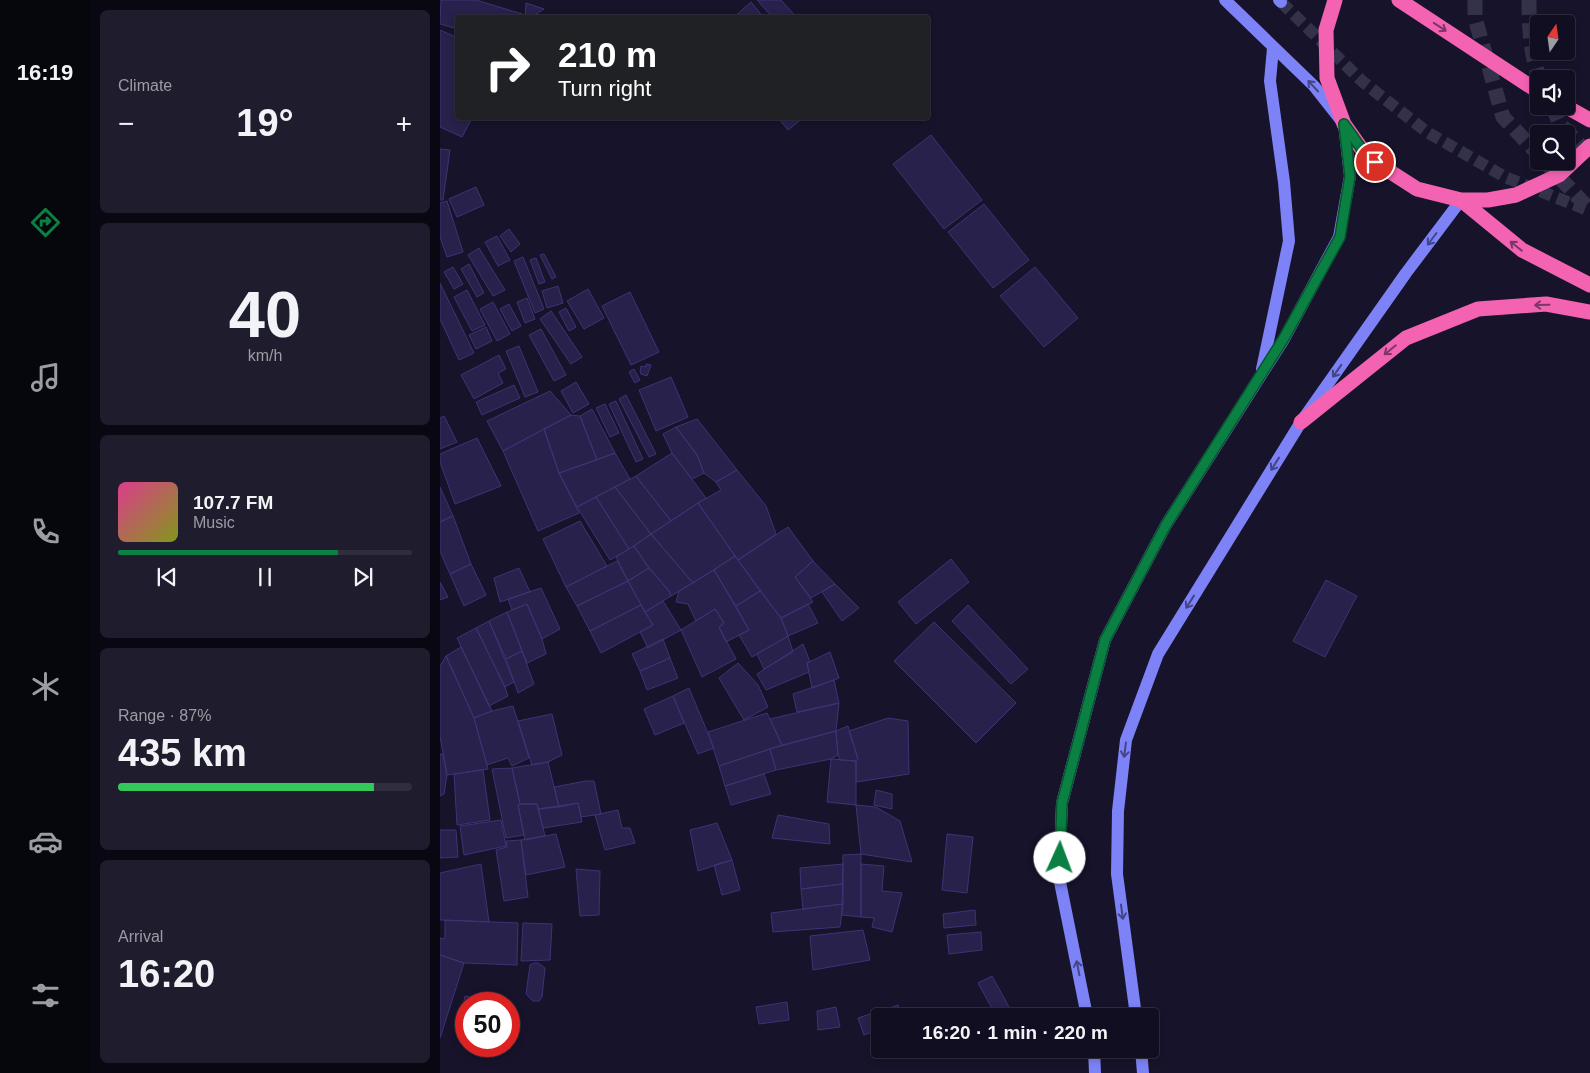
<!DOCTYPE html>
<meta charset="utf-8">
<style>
:root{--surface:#100e20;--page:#1e1c2d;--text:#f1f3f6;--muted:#9c9ca5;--line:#302e3e;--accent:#0b8043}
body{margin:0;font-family:Helvetica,sans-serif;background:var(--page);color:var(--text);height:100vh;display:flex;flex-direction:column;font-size:19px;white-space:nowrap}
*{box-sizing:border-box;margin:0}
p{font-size:16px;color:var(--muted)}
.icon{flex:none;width:28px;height:28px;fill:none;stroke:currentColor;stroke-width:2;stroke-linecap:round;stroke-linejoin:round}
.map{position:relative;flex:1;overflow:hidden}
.details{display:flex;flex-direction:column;gap:10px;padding:10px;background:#090812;width:350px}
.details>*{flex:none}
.banner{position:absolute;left:15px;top:15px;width:475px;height:105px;border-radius:5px;box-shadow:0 2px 8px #0003,0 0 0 1px var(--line);background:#202124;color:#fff;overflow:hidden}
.needle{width:32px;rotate:13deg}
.buttons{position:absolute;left:1090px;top:15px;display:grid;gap:10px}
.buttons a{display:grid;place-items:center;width:45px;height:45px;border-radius:5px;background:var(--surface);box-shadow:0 2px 8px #0003,0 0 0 1px var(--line);font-size:25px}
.speed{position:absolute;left:15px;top:992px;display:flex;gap:10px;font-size:25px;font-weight:700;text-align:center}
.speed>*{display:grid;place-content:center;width:65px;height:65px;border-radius:50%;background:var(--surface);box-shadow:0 2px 8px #0003,0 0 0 1px var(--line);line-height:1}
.speed .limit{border:8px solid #d22;background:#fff;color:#111}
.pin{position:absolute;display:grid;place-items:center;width:42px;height:42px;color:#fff;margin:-21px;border:2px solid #fff;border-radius:50%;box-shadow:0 1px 5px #0007}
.me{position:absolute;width:55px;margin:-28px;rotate:2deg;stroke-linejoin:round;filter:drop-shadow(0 0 4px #0008)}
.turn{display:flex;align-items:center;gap:18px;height:105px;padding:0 20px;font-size:22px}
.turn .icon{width:65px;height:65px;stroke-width:2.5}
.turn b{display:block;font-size:35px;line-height:42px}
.big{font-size:38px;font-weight:800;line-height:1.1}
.details .card{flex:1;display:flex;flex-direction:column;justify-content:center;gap:8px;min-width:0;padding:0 18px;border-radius:8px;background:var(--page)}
.details .dial{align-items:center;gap:0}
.dial b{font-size:65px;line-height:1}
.song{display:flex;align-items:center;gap:15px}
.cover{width:60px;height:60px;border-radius:8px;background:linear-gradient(135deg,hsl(330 70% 55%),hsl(70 70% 35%))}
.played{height:5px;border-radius:2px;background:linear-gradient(90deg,var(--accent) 75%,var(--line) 75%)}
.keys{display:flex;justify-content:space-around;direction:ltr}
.heat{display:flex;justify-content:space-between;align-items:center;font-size:28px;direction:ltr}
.charge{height:8px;border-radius:4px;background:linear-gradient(90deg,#34c759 87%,var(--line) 0)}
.trip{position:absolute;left:431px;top:1008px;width:288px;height:50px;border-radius:5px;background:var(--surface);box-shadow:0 2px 8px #0003,0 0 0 1px var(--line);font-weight:800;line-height:50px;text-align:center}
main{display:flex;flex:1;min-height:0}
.menu{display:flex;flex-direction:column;width:90px;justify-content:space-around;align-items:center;background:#06060d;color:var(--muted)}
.menu .icon{width:35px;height:35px}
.menu .selected{color:var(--accent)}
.menu b{font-size:22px;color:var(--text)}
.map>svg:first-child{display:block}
</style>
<main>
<nav class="menu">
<b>16:19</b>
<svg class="icon selected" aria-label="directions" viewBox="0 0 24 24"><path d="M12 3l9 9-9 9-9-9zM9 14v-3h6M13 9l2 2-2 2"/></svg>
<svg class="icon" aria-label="music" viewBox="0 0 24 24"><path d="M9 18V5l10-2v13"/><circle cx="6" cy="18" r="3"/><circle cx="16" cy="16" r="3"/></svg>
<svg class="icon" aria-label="phone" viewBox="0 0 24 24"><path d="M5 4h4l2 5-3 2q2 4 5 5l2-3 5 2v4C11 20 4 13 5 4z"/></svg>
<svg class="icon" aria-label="climate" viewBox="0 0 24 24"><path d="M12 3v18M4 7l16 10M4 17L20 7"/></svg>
<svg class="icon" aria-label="car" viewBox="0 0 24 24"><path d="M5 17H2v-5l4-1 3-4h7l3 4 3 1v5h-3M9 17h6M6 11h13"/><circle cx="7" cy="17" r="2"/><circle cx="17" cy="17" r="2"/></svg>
<svg class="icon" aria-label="filters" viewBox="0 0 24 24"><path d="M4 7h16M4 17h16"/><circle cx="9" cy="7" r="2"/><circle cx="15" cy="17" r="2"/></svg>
</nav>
<section class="details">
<div class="card"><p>Climate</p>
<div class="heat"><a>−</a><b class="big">19°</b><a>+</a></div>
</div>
<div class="card dial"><b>40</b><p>km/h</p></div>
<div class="card">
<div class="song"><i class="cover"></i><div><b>107.7 FM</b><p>Music</p></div></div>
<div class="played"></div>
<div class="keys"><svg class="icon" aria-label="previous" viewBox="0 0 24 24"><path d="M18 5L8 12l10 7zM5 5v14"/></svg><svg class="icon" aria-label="pause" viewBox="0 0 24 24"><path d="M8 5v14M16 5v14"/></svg><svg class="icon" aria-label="next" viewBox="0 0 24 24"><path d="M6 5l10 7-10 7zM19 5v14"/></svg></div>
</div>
<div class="card"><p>Range · 87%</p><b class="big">435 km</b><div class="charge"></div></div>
<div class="card"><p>Arrival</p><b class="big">16:20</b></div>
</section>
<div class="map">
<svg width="1150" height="1073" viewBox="0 0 1150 1073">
<rect width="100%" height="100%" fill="#16132b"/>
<path fill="#27214b" stroke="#3d3475" d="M 1,0 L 36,0 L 82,14 L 81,18 L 18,18 L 18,29 L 0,24 Z
M 317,0 L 341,0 L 357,18 L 333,18 Z
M 311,2 L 324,18 L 293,18 Z
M 86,3 L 104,9 L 90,18 L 85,18 Z
M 0,30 L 18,38 L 18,118 L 32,118 L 22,137 L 0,127 Z
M 338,118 L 363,118 L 348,130 Z
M 491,135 L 542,200 L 504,229 L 453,164 Z
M 0,149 L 10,150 L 3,200 L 0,200 Z
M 36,187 L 44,205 L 17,217 L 9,199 Z
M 7,201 L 23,252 L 7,257 L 0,237 L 0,203 Z
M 544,204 L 589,260 L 553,288 L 508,232 Z
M 69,229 L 80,244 L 71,252 L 60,236 Z
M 57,236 L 70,260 L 58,266 L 45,242 Z
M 39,248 L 65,290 L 53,296 L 28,255 Z
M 104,254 L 116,277 L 112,279 L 100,255 Z
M 83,257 L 104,309 L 95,313 L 74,261 Z
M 96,258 L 105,282 L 99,284 L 90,260 Z
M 29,264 L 44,293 L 37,297 L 21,269 Z
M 13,267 L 23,284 L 14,289 L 4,272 Z
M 595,267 L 638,318 L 604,347 L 560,296 Z
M 0,283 L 34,353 L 19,360 L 0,319 Z
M 118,286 L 123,303 L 107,308 L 102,291 Z
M 148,289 L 164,318 L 144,329 L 127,301 Z
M 27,290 L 45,325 L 32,331 L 14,297 Z
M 190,292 L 219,352 L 191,365 L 162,306 Z
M 87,298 L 95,319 L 85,323 L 77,302 Z
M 53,302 L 70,334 L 57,341 L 40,309 Z
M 69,304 L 81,326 L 72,331 L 60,309 Z
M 126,308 L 136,327 L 129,331 L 119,312 Z
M 111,311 L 142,357 L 131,364 L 100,319 Z
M 46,327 L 52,341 L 36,349 L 29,335 Z
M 101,329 L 126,375 L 114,381 L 89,335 Z
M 79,346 L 98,392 L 85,397 L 66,351 Z
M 59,355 L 66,369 L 58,373 L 63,383 L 34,399 L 21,375 Z
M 206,364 L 211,365 L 207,376 L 201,374 L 200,371 L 201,366 L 206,367 Z
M 194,369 L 200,380 L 195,383 L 189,372 Z
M 231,377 L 248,417 L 216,431 L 199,390 Z
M 136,382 L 149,404 L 133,413 L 121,391 Z
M 74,385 L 80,398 L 42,415 L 36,402 Z
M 110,391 L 131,415 L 63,451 L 47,421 Z
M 186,395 L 216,454 L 209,457 L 179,399 Z
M 176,401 L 203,459 L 196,462 L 169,404 Z
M 165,404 L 179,433 L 170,437 L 156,408 Z
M 152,409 L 175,453 L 157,460 L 140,416 Z
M 131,415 L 140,416 L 157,460 L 119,473 L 104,429 Z
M 4,416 L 17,442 L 0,449 L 0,418 Z
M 257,419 L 297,470 L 276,482 L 264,473 L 257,455 L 236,427 Z
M 236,427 L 257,455 L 264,473 L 252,479 L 232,453 L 223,434 Z
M 104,429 L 119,473 L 139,513 L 98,531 L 63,451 Z
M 37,438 L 61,486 L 15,504 L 0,462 L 0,454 Z
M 175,453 L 190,479 L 137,507 L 119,473 Z
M 232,453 L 266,498 L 231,521 L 196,476 Z
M 297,470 L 326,506 L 336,534 L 298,560 L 258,503 L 281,490 L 276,482 Z
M 196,476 L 231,521 L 211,534 L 175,487 Z
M 0,487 L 13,516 L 0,522 Z
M 175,487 L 211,534 L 189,549 L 156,497 Z
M 156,497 L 189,549 L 170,560 L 137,507 Z
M 258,503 L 295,556 L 253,583 L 211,534 Z
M 13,516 L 31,564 L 10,574 L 0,551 L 0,522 Z
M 140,521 L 167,566 L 126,587 L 103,539 Z
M 348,527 L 373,561 L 355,577 L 373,602 L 341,618 L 298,560 Z
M 211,534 L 253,583 L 231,596 L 229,591 L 209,568 L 194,546 Z
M 194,546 L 209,568 L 188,581 L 176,557 Z
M 295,556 L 320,591 L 296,606 L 274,570 Z
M 511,559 L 529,582 L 476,624 L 458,602 Z
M 177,561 L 188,581 L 137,606 L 126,587 Z
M 373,561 L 395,584 L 371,598 L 355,577 Z
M 31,564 L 46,595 L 24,606 L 10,574 Z
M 79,568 L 90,592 L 60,602 L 54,578 Z
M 209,568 L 229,591 L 231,596 L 205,612 L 188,581 Z
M 274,570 L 309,630 L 286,642 L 279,627 L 284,623 L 275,609 L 256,621 L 248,604 L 236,602 L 239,591 Z
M 886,580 L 917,596 L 885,657 L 853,641 Z
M 188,581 L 201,605 L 150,631 L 137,606 Z
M 0,582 L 8,597 L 0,600 Z
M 395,584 L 419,608 L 402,621 L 382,592 Z
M 101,588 L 120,629 L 102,639 L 87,604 L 72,610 L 68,599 Z
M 320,591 L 341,618 L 348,636 L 312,657 L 299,635 L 309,630 L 296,606 Z
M 223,601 L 241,630 L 208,648 L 200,632 L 213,625 L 205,612 Z
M 87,604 L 102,639 L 106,654 L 87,663 L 67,612 Z
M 368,604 L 378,623 L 348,636 L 341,618 Z
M 201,605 L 213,625 L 161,653 L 150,631 Z
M 528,605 L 588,669 L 571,684 L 512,621 Z
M 275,609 L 284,623 L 279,627 L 296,659 L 262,677 L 241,630 Z
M 67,612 L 82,651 L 66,659 L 49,621 Z
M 49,621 L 74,682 L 65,687 L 36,628 Z
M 494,622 L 576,703 L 536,743 L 454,661 Z
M 36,628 L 65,687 L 68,696 L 49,706 L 17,638 Z
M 348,636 L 353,652 L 324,669 L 317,654 Z
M 223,639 L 230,658 L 200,671 L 192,654 Z
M 363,644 L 370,662 L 367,663 L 369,672 L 326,690 L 317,674 Z
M 21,647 L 52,711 L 34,718 L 6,656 Z
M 82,651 L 94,684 L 78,693 L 66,659 Z
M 390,652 L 399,678 L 372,688 L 367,663 Z
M 6,656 L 34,718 L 48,769 L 7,775 L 0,736 L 0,666 Z
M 230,658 L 238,678 L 207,690 L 200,671 Z
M 298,663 L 318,685 L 328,707 L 304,720 L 279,678 Z
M 394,680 L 399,703 L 357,712 L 353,694 Z
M 249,688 L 274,748 L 258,754 L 233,696 Z
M 233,696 L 244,723 L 215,735 L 204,709 Z
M 399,703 L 396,731 L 342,745 L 330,719 Z
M 73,706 L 89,758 L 72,766 L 68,758 L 47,765 L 34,718 L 52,711 Z
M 327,713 L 342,745 L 279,766 L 268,732 Z
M 112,714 L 122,755 L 108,762 L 92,765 L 78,721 Z
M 448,718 L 468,721 L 469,774 L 416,782 L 416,761 L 418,759 L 409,731 Z
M 408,726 L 418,759 L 416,761 L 400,760 L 398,755 L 396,731 Z
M 396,731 L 398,755 L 391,759 L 336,770 L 330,749 Z
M 330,749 L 336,770 L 285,786 L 279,766 Z
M 0,754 L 3,754 L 7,775 L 4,794 L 0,796 Z
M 391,759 L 416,761 L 416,805 L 387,802 Z
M 108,762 L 119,807 L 98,809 L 97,804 L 80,804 L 72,768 Z
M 72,768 L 80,804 L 78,805 L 84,835 L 66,838 L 52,769 Z
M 43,770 L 50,820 L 17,825 L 14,774 Z
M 324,774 L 331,794 L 291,805 L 285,786 Z
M 146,781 L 154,781 L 161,814 L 141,817 L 138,803 L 119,807 L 114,787 Z
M 436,790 L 452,794 L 452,809 L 434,805 Z
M 138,803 L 142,822 L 103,828 L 98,809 Z
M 80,804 L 97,804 L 105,836 L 85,840 L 78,805 Z
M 416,805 L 436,807 L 460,821 L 472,862 L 421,854 Z
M 178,810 L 182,828 L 190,828 L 195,843 L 165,850 L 155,815 Z
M 338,815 L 389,824 L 390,844 L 332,838 Z
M 61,820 L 66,846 L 24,855 L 20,826 Z
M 277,823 L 292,860 L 258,871 L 250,830 Z
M 0,830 L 16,830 L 18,857 L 0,858 Z
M 116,834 L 125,867 L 86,875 L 81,840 Z
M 507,834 L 533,837 L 527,893 L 502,890 Z
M 81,840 L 88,897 L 64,901 L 56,850 L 67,847 L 66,841 Z
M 421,854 L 421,917 L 402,915 L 403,855 Z
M 292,860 L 300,890 L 282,895 L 274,865 Z
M 41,864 L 49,922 L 0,920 L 0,873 Z
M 403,864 L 403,884 L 361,889 L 360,868 Z
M 421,864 L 444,866 L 442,891 L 462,893 L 452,932 L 432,927 L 434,918 L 421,917 Z
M 136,869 L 160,871 L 159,915 L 140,916 Z
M 403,884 L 403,904 L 363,909 L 361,889 Z
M 403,904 L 400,927 L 333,932 L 331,913 Z
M 535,910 L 536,925 L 504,928 L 503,914 Z
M 5,920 L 78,923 L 77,965 L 24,963 L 0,955 L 0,938 L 5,939 Z
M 83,923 L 112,924 L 110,960 L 81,961 Z
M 423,930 L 430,960 L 373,970 L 370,936 Z
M 541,932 L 542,950 L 509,954 L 507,935 Z
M 0,955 L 24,963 L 0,1038 Z
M 94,963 L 98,963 L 105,968 L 102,997 L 99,1001 L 93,1001 L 86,994 L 90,965 Z
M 552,976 L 569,1007 L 555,1014 L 538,983 Z
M 25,996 L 60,1003 L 60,1004 L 26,1004 L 26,1020 L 20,1019 Z
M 347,1002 L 349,1020 L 319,1024 L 316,1007 Z
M 458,1005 L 461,1016 L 446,1016 L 444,1010 Z
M 396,1007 L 400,1027 L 378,1030 L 377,1011 Z
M 436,1012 L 440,1022 L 440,1029 L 424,1035 L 418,1018 Z
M 20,1019 L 26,1020 L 26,1035 L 17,1033 Z"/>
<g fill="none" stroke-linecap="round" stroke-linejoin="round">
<path stroke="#34324a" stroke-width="12" stroke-dasharray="12 6" stroke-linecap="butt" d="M 841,2 L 923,82 L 987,132 L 1065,177 L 1150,211"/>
<path stroke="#34324a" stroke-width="15" stroke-dasharray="15 8" stroke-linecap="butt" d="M 1035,0 L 1035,18 L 1063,117 L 1099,155
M 1089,0 C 1089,26 1090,54 1100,79
M 1112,106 L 1120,124 L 1150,156
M 1104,161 L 1150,210"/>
<path stroke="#7d82f6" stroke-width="12" d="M 839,0 L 841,2
M 822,369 L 849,241 L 844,182 L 830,81 L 833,48
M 647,1016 L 619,877 L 622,803 L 665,640 L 726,525 L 844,339 L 899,237 L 910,176 L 904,124 L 874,86 L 785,0
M 696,1016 L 677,874 L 678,811 L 686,740 L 718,654 L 861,422 L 966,273 L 1021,200
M 654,1049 L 655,1073
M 701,1049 L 703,1073"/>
<path stroke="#f463b2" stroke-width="15" d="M 895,0 L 886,30 L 887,78 L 904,124 L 921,148 L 935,162 L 977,189 L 1021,200 L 1048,200 L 1076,195 L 1119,175 L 1150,146
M 1125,106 L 1150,120
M 1021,200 L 1082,250 L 1150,285
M 861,422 L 966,338 L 1038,309 L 1106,304 L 1150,312"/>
<path stroke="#f463b2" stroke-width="15" d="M 959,0 L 1099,92"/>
</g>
<defs><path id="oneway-shaft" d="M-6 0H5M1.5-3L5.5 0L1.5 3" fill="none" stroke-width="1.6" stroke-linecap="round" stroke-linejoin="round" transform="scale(1.25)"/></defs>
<g stroke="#7a3768">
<use href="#oneway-shaft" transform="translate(1000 27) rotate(33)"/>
<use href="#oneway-shaft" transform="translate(1076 246) rotate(-141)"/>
<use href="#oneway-shaft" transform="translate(1102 305) rotate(179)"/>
<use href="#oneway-shaft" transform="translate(950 350) rotate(141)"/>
</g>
<g stroke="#444586">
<use href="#oneway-shaft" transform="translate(873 86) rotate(-133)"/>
<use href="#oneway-shaft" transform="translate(992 239) rotate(127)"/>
<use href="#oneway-shaft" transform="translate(897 371) rotate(125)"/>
<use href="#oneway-shaft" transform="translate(835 464) rotate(122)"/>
<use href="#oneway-shaft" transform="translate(750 602) rotate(122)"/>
<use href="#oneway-shaft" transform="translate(685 750) rotate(97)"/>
<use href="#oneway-shaft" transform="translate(682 912) rotate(82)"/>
<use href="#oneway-shaft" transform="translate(638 968) rotate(-101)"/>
</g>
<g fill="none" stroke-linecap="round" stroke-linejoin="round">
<defs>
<path id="route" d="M 620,858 L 622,803 L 665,640 L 726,525 L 844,338 L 900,237 L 910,176 L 904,124 L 921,148 L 935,162"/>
</defs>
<use href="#route" stroke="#07532c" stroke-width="12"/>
<use href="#route" stroke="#0b8043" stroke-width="9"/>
</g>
</svg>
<div class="buttons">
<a><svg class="needle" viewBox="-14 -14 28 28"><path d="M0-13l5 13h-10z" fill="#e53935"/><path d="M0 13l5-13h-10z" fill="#9c9ca5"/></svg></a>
<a><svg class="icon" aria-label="sound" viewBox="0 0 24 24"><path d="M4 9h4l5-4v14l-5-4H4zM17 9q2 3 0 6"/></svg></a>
<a><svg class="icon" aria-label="search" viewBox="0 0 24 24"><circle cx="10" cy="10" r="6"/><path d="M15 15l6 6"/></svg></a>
</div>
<div class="speed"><div class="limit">50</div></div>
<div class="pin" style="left:935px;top:162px;background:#d93025"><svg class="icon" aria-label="arrive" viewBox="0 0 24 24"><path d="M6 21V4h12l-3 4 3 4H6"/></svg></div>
<svg class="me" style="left:620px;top:858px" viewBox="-20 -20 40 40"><circle r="19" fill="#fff"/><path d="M0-13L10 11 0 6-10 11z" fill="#0b8043"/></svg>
<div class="trip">16:20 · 1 min · 220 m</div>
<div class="banner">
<div class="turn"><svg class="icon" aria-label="right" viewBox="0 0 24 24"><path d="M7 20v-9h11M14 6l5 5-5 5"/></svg><div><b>210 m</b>Turn right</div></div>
</div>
</div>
</main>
